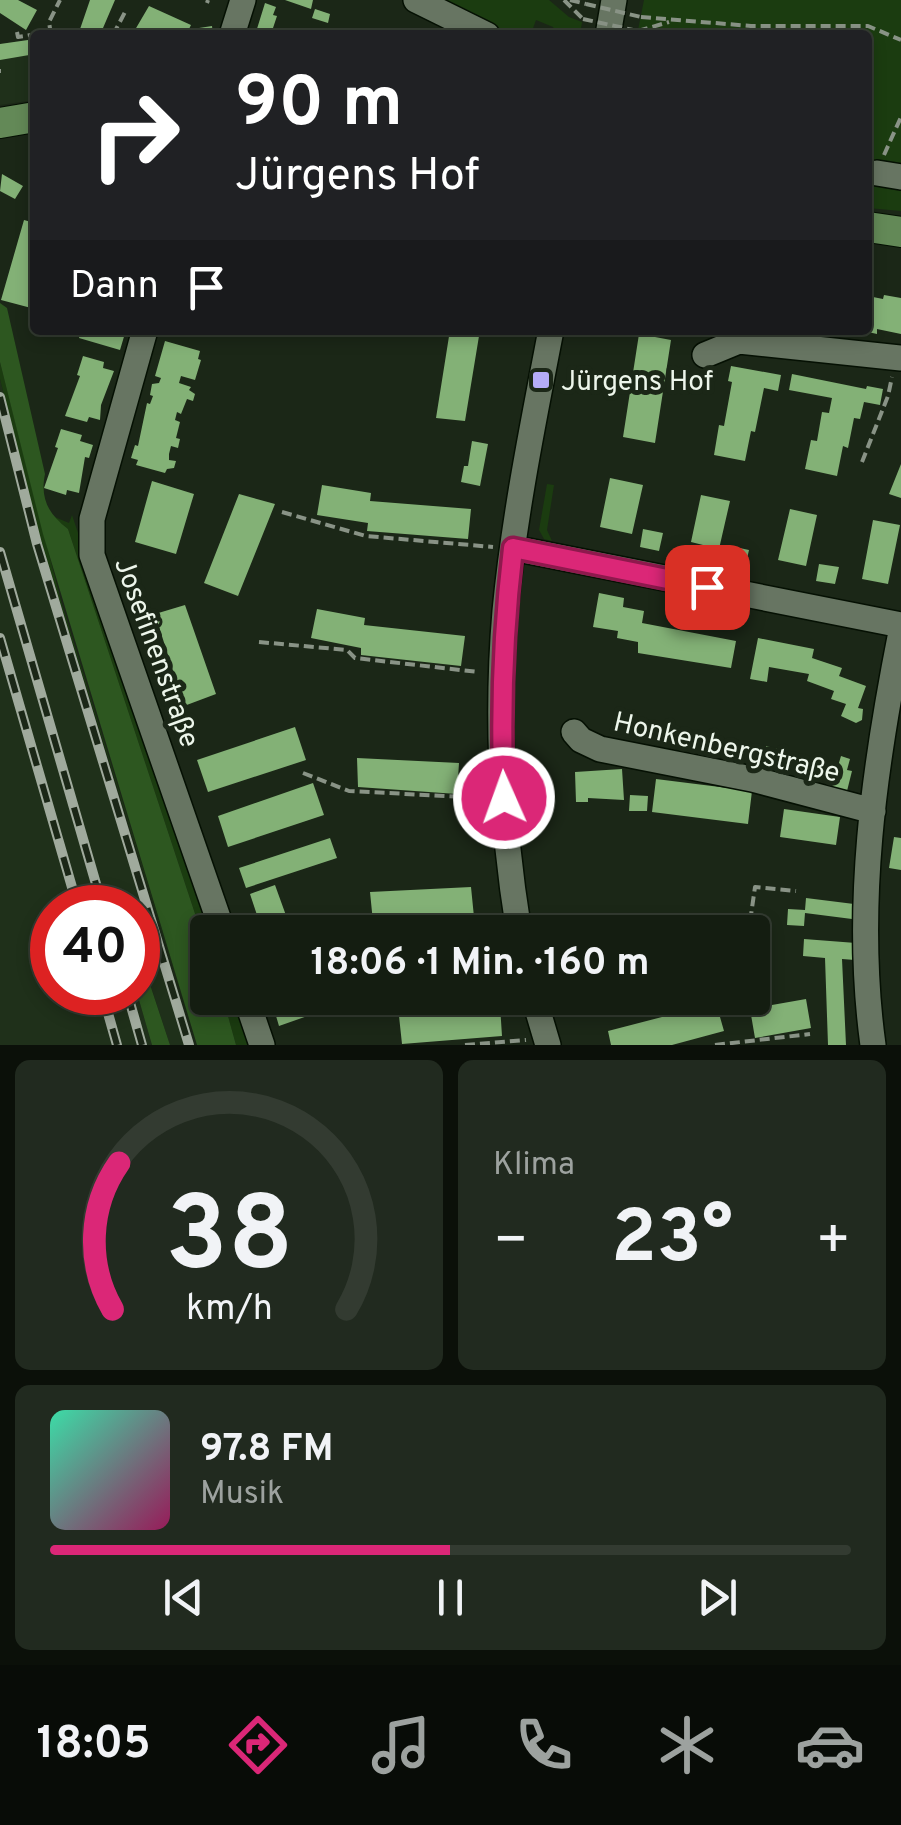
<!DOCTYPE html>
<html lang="de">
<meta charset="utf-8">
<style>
:root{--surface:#141d11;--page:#212a1f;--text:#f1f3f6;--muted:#9da29f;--line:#333b31;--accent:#db2777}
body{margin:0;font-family:Overpass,sans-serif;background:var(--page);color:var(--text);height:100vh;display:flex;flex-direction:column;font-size:38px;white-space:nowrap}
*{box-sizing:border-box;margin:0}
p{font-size:32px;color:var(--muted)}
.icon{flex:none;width:55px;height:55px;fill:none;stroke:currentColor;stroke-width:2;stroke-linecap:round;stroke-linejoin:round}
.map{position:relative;height:1045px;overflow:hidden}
.sheet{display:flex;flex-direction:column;gap:15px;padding:15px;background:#0b1009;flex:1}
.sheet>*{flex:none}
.top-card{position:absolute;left:30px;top:30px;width:842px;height:305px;border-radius:10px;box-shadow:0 5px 15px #0003,0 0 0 2px var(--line);background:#202124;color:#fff;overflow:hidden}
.speed{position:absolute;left:30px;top:885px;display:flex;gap:20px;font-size:50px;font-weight:700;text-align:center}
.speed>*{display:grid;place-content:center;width:130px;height:130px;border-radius:50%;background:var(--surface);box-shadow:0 5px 15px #0003,0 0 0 2px var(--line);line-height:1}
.speed .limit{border:15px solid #d22;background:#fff;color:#111}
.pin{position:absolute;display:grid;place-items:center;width:85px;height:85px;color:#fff;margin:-42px;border-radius:20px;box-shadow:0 5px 15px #0006}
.me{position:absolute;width:110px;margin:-55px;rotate:358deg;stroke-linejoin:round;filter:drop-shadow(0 0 8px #0008)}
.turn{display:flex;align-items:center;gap:35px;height:210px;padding:0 40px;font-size:45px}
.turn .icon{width:130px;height:130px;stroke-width:2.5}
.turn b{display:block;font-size:70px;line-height:85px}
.then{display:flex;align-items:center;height:95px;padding:0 40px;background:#0003;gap:20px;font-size:38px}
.big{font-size:75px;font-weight:700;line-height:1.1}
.sheet .tile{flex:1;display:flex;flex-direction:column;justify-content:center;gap:15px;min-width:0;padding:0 35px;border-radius:15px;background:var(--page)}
.sheet .dial{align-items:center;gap:0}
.dial svg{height:260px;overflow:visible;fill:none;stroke:var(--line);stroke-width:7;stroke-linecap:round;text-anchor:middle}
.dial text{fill:var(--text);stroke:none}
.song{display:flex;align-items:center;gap:30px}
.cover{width:120px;height:120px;border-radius:15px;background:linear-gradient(135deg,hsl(160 70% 55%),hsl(330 70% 35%))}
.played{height:10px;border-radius:5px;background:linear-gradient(90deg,var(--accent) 50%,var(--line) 50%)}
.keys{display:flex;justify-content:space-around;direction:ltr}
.heat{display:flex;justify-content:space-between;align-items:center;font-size:55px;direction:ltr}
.sheet .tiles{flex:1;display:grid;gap:15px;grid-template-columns:1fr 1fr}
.tile:last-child{grid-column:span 2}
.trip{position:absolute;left:190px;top:915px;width:580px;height:100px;border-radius:10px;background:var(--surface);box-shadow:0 5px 15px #0003,0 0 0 2px var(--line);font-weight:700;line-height:100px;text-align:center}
.dock{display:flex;height:160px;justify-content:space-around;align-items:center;background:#080c07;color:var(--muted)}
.dock .icon{width:70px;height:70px}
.dock .active{color:var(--accent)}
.dock b{font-size:45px;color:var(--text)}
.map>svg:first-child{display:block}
</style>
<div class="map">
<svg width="901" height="1045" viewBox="0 0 901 1045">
<rect width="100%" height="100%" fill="#1b2717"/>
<path fill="#1f301a" d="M 35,39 L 35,100 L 0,105 L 0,44 Z
M 0,379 L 39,534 L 194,1045 L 170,1045 L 138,948 L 138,908 L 124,907 L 117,890 L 108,894 L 111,907 L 52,908 L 52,992 L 137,993 L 152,1045 L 0,1045 Z"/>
<path fill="#1b3c10" d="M 431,0 L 549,0 L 569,17 L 582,22 L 580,35 L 558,35 L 553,27 L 536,20 L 531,34 L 515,29 L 512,35 L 500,35 Z
M 644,0 L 901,0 L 901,211 L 868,208 L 868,35 L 637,35 Z
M 0,362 L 61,601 L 197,1045 L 39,534 L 0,379 Z
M 547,484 L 554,485 L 547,530 L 552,541 L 544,539 L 539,530 Z
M 50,515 L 69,523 L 72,515 L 213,932 L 208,932 L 207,950 L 68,529 Z
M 223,998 L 235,998 L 252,1045 L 236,1045 Z"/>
<path fill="#2d5720" d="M 0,303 L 7,308 L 45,474 C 40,498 48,514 68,529 L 207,950 L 208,998 L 223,998 L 236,1045 L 197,1045 L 43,534 L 0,362 Z
M 138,948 L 168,1039 L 170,1045 L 152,1045 L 137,993 Z"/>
<path fill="#83b176" d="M 0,0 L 18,0 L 37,10 L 26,30 L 0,13 Z
M 90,0 L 115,0 L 100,35 L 78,35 Z
M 285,0 L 313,0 L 311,9 Z
M 265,3 L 276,7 L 273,15 L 277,16 L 272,31 L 264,29 L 263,34 L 256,32 Z
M 149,6 L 191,25 L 186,35 L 132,35 Z
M 315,9 L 330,14 L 328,23 L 312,18 Z
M 212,26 L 213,35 L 200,35 L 199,28 Z
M 35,39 L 35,54 L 0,60 L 0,44 Z
M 2,174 L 23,186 L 15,199 L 0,191 Z
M 24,220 L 35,223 L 35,309 L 1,300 Z
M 884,295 L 901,298 L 901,334 L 877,329 L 877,334 L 868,332 L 868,296 L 883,299 Z
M 81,330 L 126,330 L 120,350 L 79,338 Z
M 450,330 L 480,330 L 465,421 L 436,418 Z
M 639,334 L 671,340 L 655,443 L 623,437 Z
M 165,341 L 200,351 L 198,359 L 201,360 L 195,380 L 181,376 L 179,383 L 191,387 L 189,390 L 195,394 L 193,401 L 187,399 L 181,414 L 177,412 L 175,420 L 180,422 L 176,438 L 180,439 L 178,448 L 171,446 L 169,454 L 169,460 L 176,461 L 174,468 L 167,469 L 165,473 L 136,465 L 138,460 L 131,458 L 135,445 L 138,446 L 147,403 L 150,404 L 153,396 L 150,395 L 152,384 L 159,383 L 161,378 L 155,376 Z
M 83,356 L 104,362 L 103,368 L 114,371 L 101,405 L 100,420 L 89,417 L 87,422 L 65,416 L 80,376 L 77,375 Z
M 731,366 L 781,375 L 778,391 L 764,388 L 755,432 L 751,431 L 745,461 L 714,455 L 719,425 L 724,426 L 732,382 L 728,381 Z
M 792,374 L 866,389 L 867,386 L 883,389 L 880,405 L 864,402 L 860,419 L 854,418 L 848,448 L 843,446 L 837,476 L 805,469 L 811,440 L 817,441 L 822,412 L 829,413 L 832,398 L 789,390 Z
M 61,429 L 82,435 L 80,441 L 93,445 L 89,458 L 85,457 L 79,493 L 67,490 L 66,495 L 44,488 L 58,448 L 55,447 Z
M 472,441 L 488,444 L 480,486 L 461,482 L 464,466 L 468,466 Z
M 901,464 L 901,498 L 889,494 Z
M 610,478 L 643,485 L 632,534 L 600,527 Z
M 152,481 L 194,494 L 176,554 L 135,542 Z
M 322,485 L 371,493 L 370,501 L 471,509 L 468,539 L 367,531 L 368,523 L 317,515 Z
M 239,494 L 275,504 L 238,596 L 204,583 Z
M 701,495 L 730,501 L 719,549 L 691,542 Z
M 790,509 L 817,515 L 806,566 L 778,560 Z
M 873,520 L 900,525 L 888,584 L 862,579 Z
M 643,529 L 663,533 L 659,551 L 640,547 Z
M 730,546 L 749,550 L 745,567 L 726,563 Z
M 819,564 L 839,567 L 835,584 L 816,581 Z
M 599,593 L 624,598 L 623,607 L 644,611 L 642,623 L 736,641 L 731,668 L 638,653 L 638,642 L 617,638 L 618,631 L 593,627 Z
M 185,605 L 216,694 L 184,706 L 155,614 Z
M 317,609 L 365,618 L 364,625 L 465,636 L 461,666 L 361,655 L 361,648 L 311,638 Z
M 758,638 L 814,649 L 812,658 L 842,668 L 839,676 L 866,686 L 858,708 L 863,709 L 862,720 L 856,723 L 841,716 L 846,704 L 831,699 L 834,691 L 807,681 L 809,674 L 769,667 L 767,682 L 750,679 Z
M 663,725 L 679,728 L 676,743 L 660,740 Z
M 295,727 L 306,760 L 208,792 L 197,760 Z
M 766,746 L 782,750 L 779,765 L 763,762 Z
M 801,755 L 817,760 L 813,775 L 797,771 Z
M 841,756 L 850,759 L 847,770 L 852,771 L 846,795 L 831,790 Z
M 357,758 L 459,763 L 457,794 L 358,787 Z
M 622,769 L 624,800 L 588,798 L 588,802 L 576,802 L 575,772 Z
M 656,779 L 752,791 L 748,824 L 652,812 Z
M 313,783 L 324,815 L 228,847 L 218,816 Z
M 630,795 L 648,796 L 647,811 L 629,811 Z
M 784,809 L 840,817 L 836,845 L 780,837 Z
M 894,837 L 901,838 L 901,870 L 889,868 Z
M 330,838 L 337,858 L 246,888 L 239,868 Z
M 275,885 L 288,921 L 292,932 L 263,932 L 262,930 L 250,894 Z
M 471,887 L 474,917 L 373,922 L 370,892 Z
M 806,898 L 854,904 L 852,919 L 805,913 L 804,926 L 787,925 L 788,909 L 805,910 Z
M 606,923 L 606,932 L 581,932 L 580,924 Z
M 804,939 L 856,943 L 855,960 L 842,959 L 846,1045 L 828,1045 L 825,958 L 803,956 Z
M 275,998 L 352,998 L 353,1000 L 279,1026 L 271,999 Z
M 806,999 L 811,1028 L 755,1038 L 750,1009 Z
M 716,1003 L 724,1031 L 672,1045 L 611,1045 L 608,1031 Z
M 500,1005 L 502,1036 L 402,1044 L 399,1016 Z"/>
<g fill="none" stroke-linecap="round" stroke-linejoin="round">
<defs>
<path id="minor" d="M 416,0 L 487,35
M 232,35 L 243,0
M 608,35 L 614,0
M 877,173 L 901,177
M 145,330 L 92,519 L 92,555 L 223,932
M 705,355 L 739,341 L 901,358
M 513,548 L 901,625
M 574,732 L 581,740 L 600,749 L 752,779 L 873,811
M 519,932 C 502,827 496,717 505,611 C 514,517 533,423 551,330
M 246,998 L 262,1045
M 534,998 L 548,1045
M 873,1045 C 854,907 874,768 901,632"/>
<path id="major" d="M 0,123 L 35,117
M 868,227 L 901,232"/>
</defs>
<use href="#minor" stroke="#051003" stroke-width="28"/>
<use href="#major" stroke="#051003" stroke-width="32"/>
<path stroke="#899386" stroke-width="4" stroke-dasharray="10 5" stroke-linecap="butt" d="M 564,0 L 583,19
M 570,0 L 586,4
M 207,3 L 208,0
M 641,17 L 751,26 L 868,26 L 901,40
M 638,31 L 669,22
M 17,32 L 18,37 L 51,32
M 51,35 L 49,22 L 60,0
M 113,35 L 125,12
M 0,71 L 1,71
M 884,155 L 901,117
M 862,462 L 888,396 L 892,377
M 282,512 L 366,536 L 493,547
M 259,642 L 347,650 L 355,658 L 478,672
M 303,773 L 349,791 L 484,798
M 376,925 L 497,921
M 607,932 L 606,921 L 751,915 L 755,887 L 796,891
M 465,1045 L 526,1040
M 715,1045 L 810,1034"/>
<use href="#minor" stroke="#677562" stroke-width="25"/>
<use href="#major" stroke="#638957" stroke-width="30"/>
<defs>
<path id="rail" d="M 0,397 L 37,544 L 189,1045
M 0,552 L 103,908
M 0,638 L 78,908
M 102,992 L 117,1045
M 127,992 L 142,1045"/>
</defs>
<use href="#rail" stroke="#a0aa9d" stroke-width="10"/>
<use href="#rail" stroke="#1b2717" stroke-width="6" stroke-dasharray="19" stroke-linecap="butt"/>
<path stroke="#899386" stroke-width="4" stroke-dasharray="10 5" stroke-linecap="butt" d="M 586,4 L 641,17
M 583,19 L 638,31"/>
</g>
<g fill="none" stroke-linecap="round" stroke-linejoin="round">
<defs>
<path id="route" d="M 504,798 C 500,715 503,632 513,548 L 707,587"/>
</defs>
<use href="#route" stroke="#8e194d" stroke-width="25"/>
<use href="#route" stroke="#db2777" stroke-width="18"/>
</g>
<rect fill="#b5acf8" stroke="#1b2717" stroke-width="4" x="531" y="370" width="20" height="20" rx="5"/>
<g text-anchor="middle" stroke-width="10" stroke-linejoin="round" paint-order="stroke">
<g font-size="28" fill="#edf6eb" stroke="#1b2717" text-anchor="start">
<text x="561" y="390">Jürgens Hof</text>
</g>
<g font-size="28" fill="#edf6eb" stroke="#1b2717">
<text transform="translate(158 652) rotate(70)" y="10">Josefinenstraße</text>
<text transform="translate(727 746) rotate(13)" y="10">Honkenbergstraße</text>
</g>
</g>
</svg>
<div class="speed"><div class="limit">40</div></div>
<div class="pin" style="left:707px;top:587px;background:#d93025"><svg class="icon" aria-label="arrive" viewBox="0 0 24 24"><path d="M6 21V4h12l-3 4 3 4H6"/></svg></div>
<svg class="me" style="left:504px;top:798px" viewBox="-20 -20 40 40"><circle r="17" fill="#db2777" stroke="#fff" stroke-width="3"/><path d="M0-11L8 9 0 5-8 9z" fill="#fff"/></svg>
<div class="trip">18:06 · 1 Min. · 160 m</div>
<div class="top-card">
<div class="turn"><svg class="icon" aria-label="right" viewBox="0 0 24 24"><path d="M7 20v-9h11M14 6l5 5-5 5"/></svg><div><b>90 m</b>Jürgens Hof</div></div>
<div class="then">Dann<svg class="icon" aria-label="arrive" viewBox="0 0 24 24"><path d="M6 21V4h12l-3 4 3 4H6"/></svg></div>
</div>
</div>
<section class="sheet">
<div class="tiles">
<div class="tile dial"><svg viewBox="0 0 100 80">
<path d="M14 69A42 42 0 1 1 86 69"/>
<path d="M14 69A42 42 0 0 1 16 24" stroke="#db2777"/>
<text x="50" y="56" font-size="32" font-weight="700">38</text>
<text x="50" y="72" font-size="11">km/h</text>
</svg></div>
<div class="tile"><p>Klima</p>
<div class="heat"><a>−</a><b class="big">23°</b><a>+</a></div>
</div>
<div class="tile">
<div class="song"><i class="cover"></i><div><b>97.8 FM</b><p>Musik</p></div></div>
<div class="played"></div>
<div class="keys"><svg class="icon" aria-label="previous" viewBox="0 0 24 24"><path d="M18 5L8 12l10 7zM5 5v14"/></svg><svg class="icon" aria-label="pause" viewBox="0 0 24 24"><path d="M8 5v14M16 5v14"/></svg><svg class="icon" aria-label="next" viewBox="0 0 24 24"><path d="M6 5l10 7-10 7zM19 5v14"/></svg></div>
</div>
</div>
</section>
<nav class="dock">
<b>18:05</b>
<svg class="icon active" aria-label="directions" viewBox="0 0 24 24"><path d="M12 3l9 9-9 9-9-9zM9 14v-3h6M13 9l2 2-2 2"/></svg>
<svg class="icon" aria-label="music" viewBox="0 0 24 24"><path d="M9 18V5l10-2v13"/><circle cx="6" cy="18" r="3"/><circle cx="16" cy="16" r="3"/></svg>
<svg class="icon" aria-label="phone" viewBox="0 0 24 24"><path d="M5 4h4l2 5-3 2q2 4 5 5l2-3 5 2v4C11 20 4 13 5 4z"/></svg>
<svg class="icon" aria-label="climate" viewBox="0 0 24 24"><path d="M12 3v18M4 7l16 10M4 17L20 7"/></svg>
<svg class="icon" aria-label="car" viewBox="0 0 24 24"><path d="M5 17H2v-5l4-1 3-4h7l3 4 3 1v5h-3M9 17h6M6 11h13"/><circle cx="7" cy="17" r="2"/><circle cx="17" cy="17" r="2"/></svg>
</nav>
